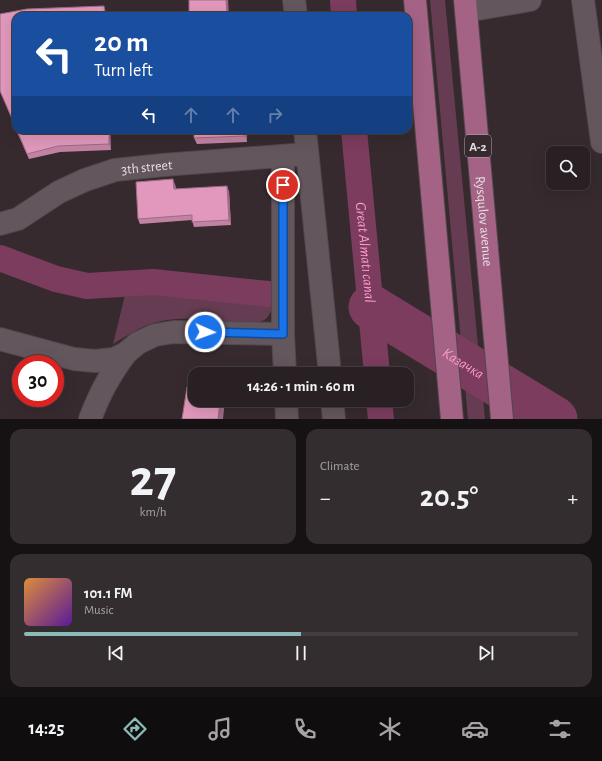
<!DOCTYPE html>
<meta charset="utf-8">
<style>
:root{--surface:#282023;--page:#342d30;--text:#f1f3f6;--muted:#a5a3a6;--line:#443e41;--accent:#8bbbb9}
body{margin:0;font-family:"Alegreya Sans",sans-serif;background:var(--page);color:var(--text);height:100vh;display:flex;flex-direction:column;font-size:15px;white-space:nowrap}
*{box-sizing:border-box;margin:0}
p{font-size:13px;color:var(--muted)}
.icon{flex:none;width:22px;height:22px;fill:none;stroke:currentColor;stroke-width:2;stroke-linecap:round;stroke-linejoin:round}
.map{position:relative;height:419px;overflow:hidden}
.panel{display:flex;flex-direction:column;gap:10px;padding:10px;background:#161213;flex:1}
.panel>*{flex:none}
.guide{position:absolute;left:12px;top:12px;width:400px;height:122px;border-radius:12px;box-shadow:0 4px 16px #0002,0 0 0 1px var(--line);background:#1a4fa0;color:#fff;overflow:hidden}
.tools{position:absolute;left:546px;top:146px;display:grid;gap:8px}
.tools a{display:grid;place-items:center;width:44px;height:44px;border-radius:8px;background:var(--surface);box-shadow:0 4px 16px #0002,0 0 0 1px var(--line);font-size:20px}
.speed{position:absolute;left:12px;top:355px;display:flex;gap:8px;font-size:20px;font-weight:700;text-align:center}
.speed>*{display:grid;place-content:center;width:52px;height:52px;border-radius:50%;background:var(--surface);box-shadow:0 4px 16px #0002,0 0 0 1px var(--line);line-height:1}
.speed .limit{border:6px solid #d22;background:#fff;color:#111}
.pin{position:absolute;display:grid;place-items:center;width:34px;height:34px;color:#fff;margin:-17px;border:2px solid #fff;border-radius:50%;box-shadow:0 1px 4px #0007}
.me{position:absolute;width:44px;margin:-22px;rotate:92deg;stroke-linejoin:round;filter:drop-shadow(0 0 3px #0008)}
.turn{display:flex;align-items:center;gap:14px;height:84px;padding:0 16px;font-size:18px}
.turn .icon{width:52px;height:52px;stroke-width:2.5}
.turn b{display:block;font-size:28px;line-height:34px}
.lanes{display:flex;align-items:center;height:38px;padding:0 16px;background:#0003;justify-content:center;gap:20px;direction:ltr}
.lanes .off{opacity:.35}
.big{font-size:30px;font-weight:700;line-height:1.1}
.panel .widget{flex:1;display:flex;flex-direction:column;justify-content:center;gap:6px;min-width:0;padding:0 14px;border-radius:12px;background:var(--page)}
.panel .dial{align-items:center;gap:0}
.dial b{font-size:52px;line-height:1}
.song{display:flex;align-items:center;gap:12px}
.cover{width:48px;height:48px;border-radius:6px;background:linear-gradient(135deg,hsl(30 70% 55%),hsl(270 70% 35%))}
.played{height:4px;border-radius:2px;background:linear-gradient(90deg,var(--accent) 50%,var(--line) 50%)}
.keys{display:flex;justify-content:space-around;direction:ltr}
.heat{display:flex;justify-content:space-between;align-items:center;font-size:22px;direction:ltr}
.panel .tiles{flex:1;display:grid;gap:10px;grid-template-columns:1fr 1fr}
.widget:last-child{grid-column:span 2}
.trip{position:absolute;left:188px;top:367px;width:226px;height:40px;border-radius:12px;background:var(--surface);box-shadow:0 4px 16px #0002,0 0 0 1px var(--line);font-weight:700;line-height:40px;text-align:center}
.tab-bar{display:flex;height:64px;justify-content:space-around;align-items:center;background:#100d0e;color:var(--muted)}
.tab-bar .icon{width:28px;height:28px}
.tab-bar .on{color:var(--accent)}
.tab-bar b{font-size:18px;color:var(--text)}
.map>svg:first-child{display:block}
</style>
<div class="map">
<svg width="602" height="419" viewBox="0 0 602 419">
<rect width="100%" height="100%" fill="#362a2f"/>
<path fill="#653c51" d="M 430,0 L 445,0 L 485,419 L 468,419 Z
M 148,290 L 174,292 L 273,306 C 268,320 264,322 250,324 C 216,321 178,313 145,326 C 134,331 123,338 113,344 L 126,291 Z"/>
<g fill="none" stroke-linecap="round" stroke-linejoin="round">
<g stroke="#7b3c5e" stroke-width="26">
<path d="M 343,0 L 344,16"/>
<path id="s1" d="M 354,130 L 377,374"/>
<path d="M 0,258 L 56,279 L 87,286 L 153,282 L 268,294"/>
<path d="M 379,400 L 381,419"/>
</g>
<path stroke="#7b3c5e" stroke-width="45" id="s2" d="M 371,307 L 555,419"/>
<defs>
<g id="minor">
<path d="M 294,0 L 296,16"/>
<path d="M 583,0 L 602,142"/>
<path d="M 466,11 L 530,0"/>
<path d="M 305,130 L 330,374"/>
<path d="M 283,156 L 283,334 L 285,374"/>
<path id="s3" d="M 0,224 L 18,219 L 59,192 L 85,180 L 115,170 L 163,165 L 307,154"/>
<path d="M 0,339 L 74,359 L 95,361 L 114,359 L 126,353 L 138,343 L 155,335 L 174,332 L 283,334"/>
<path d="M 286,400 L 287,419"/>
<path d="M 332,400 L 334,419"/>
<path d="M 90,419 C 100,393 109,376 126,353"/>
</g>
<g id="major">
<path d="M 415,0 L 452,419"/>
<path id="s4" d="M 465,0 L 502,419"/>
</g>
</defs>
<use href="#minor" stroke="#51474c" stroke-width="24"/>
<use href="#major" stroke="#51474c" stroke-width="24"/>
<use href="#minor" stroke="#64565d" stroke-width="22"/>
<use href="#major" stroke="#a46385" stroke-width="22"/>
</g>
<path fill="#c283a2" d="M 16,130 L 110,130 L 111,150 L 60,152 L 29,159 Z
M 194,130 L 247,130 L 247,142 L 197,144 L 194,138 Z
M 175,184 L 176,189 L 229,191 L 231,225 L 194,227 L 192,220 L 140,224 L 138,219 Z"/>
<path fill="#9e6a84" d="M 226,0 L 228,0 L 229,16 L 227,16 Z
M 104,6 L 106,12 L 106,16 L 105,16 Z
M 109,130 L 110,130 L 111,150 L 109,144 Z
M 244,130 L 247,130 L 247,142 L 245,136 Z
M 173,179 L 175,184 L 176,194 L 174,189 Z
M 227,186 L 229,191 L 231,225 L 229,220 Z
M 220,400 L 225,400 L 223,419 L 218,419 Z"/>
<path fill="#e198bc" stroke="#9e6a84" d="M 189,0 L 226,0 L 227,16 L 189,16 Z
M 104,6 L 105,16 L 16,16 L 16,128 L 0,91 L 0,14 L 27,9 Z
M 17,130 L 109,130 L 109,144 L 58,146 L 27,154 Z
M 194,130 L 244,130 L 245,136 L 194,138 Z
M 173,179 L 174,189 L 227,186 L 229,220 L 192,222 L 192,215 L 138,219 L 136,182 Z
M 187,387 L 195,388 L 195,400 L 220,400 L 218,419 L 182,419 Z"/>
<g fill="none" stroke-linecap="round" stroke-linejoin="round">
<defs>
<path id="route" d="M 205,332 L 283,334 L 283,185"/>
</defs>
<use href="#route" stroke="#114b97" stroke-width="10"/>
<use href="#route" stroke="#1a73e8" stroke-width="7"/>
</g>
<g text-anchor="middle" stroke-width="4" stroke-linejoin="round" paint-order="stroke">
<rect fill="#362a2f" stroke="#b1a8ac" stroke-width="1" x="465" y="135" width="26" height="22" rx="3"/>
<g font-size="13" font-weight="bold" fill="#e6dee1">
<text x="478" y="151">A-2</text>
</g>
<g font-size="14" fill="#e6dee1" stroke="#362a2f">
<text dy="5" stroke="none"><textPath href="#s3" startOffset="160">3th street</textPath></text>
<text dy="5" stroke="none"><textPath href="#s4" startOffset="222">Rysqulov avenue</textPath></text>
</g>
<g font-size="15" font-style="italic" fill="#fc9ccc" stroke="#362a2f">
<text dy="5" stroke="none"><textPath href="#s1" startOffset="123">Great Almatı canal</textPath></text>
<text dy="5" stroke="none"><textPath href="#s2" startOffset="108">Казачка</textPath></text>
</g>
</g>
</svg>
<div class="tools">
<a><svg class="icon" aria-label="search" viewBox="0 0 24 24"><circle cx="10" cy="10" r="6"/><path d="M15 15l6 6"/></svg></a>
</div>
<div class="speed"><div class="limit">30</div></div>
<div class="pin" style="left:283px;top:185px;background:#d93025"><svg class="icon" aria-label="arrive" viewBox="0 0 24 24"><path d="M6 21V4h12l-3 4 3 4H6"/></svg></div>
<svg class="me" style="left:205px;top:332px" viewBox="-20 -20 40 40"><circle r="17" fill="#1a73e8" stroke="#fff" stroke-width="3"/><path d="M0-11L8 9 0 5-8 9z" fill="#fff"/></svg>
<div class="trip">14:26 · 1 min · 60 m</div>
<div class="guide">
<div class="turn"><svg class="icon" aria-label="left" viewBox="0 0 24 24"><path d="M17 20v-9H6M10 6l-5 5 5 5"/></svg><div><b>20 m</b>Turn left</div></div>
<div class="lanes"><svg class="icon" aria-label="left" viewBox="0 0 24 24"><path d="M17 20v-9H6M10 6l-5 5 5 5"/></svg><svg class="icon off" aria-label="ahead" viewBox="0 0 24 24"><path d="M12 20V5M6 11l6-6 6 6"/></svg><svg class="icon off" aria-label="ahead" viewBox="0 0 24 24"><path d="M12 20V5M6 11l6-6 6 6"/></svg><svg class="icon off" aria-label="right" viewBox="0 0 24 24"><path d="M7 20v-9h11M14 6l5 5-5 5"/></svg></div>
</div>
</div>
<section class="panel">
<div class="tiles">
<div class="widget dial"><b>27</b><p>km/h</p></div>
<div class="widget"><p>Climate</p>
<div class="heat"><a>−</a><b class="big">20.5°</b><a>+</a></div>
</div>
<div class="widget">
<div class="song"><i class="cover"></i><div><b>101.1 FM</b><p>Music</p></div></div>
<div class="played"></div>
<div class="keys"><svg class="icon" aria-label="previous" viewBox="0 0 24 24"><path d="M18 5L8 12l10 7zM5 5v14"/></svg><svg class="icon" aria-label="pause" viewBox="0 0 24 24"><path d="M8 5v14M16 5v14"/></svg><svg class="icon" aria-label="next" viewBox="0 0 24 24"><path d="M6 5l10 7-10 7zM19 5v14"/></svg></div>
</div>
</div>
</section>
<nav class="tab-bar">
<b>14:25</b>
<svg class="icon on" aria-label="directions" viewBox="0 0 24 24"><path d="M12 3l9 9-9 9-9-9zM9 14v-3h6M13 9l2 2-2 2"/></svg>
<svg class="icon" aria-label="music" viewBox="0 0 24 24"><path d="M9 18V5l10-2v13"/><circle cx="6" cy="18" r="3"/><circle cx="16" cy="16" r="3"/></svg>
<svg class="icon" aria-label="phone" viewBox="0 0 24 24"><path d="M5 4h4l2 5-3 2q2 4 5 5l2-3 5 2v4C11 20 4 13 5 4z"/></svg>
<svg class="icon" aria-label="climate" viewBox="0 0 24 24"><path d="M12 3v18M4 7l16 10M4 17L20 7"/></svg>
<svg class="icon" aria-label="car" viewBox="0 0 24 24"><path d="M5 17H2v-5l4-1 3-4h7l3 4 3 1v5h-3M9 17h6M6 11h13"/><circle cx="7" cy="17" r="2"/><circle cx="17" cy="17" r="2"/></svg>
<svg class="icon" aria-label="filters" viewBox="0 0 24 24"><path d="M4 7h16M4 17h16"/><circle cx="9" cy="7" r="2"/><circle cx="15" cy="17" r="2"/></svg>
</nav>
